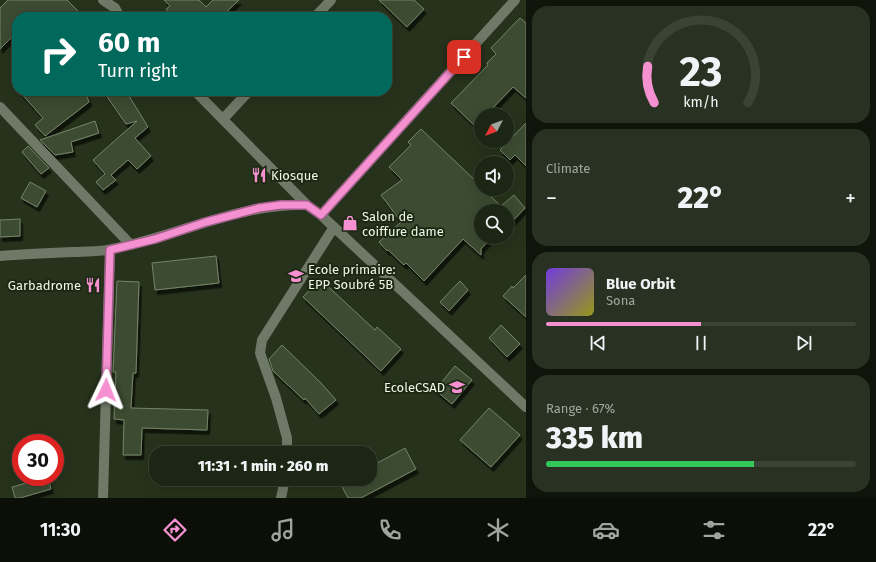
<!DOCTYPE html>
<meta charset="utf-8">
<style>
:root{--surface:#1c2614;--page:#293222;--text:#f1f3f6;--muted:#a0a5a0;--line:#3a4334;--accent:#f590d1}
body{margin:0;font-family:"Fira Sans",sans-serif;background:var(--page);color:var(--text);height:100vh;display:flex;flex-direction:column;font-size:15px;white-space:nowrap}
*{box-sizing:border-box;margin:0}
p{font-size:13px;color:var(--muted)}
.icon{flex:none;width:22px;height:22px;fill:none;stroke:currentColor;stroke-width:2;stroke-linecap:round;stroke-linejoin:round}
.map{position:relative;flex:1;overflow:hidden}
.details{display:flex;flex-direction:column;gap:6px;padding:6px;background:#0f150b;width:350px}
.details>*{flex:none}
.hud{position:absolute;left:12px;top:12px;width:380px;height:84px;border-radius:16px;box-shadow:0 4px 16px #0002,0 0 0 1px var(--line);background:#00695c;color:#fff;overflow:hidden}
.needle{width:26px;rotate:228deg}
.fabs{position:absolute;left:474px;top:108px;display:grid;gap:8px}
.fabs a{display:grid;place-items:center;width:40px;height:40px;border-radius:50%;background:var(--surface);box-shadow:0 4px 16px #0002,0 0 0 1px var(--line);font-size:20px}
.speed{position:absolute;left:12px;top:434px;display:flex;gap:8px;font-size:20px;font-weight:700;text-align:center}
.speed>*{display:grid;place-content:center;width:52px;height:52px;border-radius:50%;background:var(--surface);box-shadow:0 4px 16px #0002,0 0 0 1px var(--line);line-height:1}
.speed .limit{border:6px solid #d22;background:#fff;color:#111}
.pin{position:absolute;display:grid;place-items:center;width:34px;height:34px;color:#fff;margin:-17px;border-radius:8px;box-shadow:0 2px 6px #0006}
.me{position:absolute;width:44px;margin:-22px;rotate:2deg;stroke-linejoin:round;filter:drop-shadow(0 0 3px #0008)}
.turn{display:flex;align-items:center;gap:14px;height:84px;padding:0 20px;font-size:18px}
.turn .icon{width:52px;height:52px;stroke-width:2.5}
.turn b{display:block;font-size:28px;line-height:34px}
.big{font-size:30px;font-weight:800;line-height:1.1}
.details .tile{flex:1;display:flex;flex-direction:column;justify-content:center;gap:6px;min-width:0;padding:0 14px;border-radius:16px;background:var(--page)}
.details .dial{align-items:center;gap:0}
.dial svg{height:104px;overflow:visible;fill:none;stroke:var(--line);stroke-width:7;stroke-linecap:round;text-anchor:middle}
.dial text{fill:var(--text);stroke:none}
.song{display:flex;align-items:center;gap:12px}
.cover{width:48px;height:48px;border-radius:6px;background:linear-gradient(135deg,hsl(260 70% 55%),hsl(60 70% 35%))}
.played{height:4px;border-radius:2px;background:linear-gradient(90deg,var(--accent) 50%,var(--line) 50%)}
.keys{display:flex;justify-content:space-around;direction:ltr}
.heat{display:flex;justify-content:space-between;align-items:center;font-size:22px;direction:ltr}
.charge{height:6px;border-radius:3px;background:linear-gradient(90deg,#34c759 67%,var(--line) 0)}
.trip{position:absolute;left:149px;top:446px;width:228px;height:40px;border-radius:16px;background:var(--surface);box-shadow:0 4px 16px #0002,0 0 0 1px var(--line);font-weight:800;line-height:40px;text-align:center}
.tabs{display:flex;height:64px;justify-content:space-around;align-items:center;background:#0b0f08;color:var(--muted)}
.tabs .icon{width:28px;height:28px}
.tabs .active{color:var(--accent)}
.tabs b{font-size:18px;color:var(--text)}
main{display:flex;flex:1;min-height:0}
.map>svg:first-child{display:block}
</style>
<main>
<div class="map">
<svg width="526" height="498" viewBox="0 0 526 498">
<defs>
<filter id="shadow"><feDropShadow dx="2.5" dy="4.5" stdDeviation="0" flood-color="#0009"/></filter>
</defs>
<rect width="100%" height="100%" fill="#26321b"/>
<path fill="#3e4c33" stroke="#748469" filter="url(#shadow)" d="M 8,0 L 67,0 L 84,17 L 17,17 L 17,32 L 0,49 L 0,8 Z
M 164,0 L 199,0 L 206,7 L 213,0 L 239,0 L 221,17 L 173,17 L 166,9 L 170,6 Z
M 379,0 L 414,0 L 424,9 L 407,27 Z
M 520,18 L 526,23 L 526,98 L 513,87 L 486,115 L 481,115 L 481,120 L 475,126 L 451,103 L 488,65 L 487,63 L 496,54 L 491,48 Z
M 19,91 L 85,91 L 89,102 L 45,136 L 35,125 L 43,118 Z
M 103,91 L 126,91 L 148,127 L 135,138 L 151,156 L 137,169 L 128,160 L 111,175 L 116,180 L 103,190 L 96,182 L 105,174 L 93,160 L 137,121 L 126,124 Z
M 95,121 L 99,133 L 71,142 L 73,152 L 55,155 L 40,140 Z
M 526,123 L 526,166 L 515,155 L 510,160 L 500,150 Z
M 421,129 L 479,184 L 479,185 L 481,189 L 483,189 L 501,206 L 514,195 L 525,208 L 507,227 L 507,211 L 481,211 L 481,237 L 492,237 L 481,249 L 481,255 L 463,239 L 424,281 L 406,263 L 404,265 L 388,250 L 387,251 L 379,242 L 401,222 L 381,195 L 402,180 L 389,167 L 411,145 L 408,142 Z
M 28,146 L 49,168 L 41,174 L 22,152 Z
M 30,182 L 46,191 L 37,207 L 21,198 Z
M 20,219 L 20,236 L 0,237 L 0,220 Z
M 216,256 L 219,283 L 155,290 L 152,263 Z
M 526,275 L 526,317 L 503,296 L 512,286 L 513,288 Z
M 320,279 L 375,330 L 377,327 L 401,349 L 381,371 L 303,297 Z
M 117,281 L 139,282 L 136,373 L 133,373 L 131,408 L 208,410 L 207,430 L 142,428 L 141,455 L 123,455 L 124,420 L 114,419 L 116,372 L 113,372 Z
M 460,281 L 468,290 L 449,311 L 440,302 Z
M 501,325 L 520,344 L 507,357 L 489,338 Z
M 282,345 L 321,383 L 336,400 L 319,414 L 305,398 L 304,400 L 273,371 L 269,359 Z
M 455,366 L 472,380 L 452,404 L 435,390 Z
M 489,408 L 520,435 L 491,467 L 460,440 Z
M 405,448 L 416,469 L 361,498 L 348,498 L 340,483 L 348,479 L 370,479 L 370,467 Z
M 48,477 L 51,489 L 20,498 L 15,498 L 12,487 Z"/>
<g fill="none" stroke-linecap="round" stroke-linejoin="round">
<path stroke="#6f7967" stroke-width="10" d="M 103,0 L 115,8 L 120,17
M 315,17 L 331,0
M 195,91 L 307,205 L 321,215 L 526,407
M 0,107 L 131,245
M 223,119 L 249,91
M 321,215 L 515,0
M 0,256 C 25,254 51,253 76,252 C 88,251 101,252 112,249 C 178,236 239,203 307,205
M 287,453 L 287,438 L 276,398 L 260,353 L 262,340 L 334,227
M 103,498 L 110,250
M 281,498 L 285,479"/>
</g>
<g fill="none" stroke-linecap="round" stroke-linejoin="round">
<defs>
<path id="route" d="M 106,390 L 110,250 L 155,239 L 206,222 L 259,208 L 281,205 L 307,205 L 321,215 L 464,57"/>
</defs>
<use href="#route" stroke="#9f5e88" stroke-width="10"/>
<use href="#route" stroke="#f590d1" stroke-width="7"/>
</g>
<defs>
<symbol id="restaurant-bare" viewBox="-9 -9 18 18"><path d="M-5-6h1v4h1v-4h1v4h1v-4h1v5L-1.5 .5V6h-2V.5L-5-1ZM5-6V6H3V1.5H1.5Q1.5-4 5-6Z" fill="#f590d1" stroke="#1c2812" stroke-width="2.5" paint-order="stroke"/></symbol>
<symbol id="shop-bare" viewBox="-9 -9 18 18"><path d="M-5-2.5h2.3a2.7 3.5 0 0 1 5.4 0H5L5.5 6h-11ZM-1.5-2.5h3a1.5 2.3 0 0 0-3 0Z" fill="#f590d1" stroke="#1c2812" stroke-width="2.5" paint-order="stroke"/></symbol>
<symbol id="school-bare" viewBox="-9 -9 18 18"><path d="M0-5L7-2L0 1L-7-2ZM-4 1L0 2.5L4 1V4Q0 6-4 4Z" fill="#f590d1" stroke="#1c2812" stroke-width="2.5" paint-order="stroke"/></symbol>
</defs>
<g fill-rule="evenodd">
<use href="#restaurant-bare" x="248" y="164" width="22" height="22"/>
<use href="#shop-bare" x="339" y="212" width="22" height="22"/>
<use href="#school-bare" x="285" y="265" width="22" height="22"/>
<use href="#restaurant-bare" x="82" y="274" width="22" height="22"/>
<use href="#school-bare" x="446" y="376" width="22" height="22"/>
</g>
<g text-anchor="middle" stroke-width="4" stroke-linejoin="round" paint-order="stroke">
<g font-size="13" fill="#edf6e7" stroke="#1c2812" text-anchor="start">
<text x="271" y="180">Kiosque</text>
<text x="362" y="221">Salon de<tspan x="362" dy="15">coiffure dame</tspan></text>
<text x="308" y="274">Ecole primaire:<tspan x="308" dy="15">EPP Soubré 5B</tspan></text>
<text x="81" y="290" text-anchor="end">Garbadrome</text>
<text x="445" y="392" text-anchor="end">EcoleCSAD</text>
</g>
</g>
</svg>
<div class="fabs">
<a><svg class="needle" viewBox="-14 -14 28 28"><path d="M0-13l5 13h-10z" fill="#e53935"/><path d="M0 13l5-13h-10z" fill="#a0a5a0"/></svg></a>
<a><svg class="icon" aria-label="sound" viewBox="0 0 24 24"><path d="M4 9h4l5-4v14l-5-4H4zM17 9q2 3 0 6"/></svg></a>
<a><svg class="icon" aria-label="search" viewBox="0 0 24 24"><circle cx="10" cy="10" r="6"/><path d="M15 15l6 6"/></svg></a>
</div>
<div class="speed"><div class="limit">30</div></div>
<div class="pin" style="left:464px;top:57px;background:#d93025"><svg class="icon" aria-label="arrive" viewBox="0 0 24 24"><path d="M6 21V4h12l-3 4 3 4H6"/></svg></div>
<svg class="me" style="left:106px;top:390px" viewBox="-20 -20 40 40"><path d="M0-17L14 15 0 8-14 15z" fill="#f590d1" stroke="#fff" stroke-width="4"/></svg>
<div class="trip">11:31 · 1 min · 260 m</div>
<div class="hud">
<div class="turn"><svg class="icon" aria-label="right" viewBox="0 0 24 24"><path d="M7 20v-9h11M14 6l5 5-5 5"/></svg><div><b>60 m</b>Turn right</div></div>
</div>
</div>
<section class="details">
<div class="tile dial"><svg viewBox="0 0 100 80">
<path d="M14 69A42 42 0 1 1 86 69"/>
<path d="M14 69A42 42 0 0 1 9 41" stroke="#f590d1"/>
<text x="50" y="56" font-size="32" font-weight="700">23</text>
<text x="50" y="72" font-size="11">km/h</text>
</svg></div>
<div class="tile"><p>Climate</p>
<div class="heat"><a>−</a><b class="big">22°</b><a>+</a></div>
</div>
<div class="tile">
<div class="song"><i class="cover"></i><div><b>Blue Orbit</b><p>Sona</p></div></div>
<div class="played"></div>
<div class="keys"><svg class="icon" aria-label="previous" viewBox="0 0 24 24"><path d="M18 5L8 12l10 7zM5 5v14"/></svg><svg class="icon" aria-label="pause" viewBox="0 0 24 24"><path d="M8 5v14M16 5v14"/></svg><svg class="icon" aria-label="next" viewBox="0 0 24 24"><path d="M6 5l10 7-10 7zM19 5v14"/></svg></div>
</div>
<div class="tile"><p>Range · 67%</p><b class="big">335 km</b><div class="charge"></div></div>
</section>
</main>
<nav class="tabs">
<b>11:30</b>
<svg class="icon active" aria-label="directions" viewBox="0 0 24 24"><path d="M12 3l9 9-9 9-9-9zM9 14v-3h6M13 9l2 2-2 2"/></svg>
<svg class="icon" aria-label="music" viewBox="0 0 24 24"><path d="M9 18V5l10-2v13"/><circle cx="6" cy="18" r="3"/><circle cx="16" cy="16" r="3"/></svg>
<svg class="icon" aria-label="phone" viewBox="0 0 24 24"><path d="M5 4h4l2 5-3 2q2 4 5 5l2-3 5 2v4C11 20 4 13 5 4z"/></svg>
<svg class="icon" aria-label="climate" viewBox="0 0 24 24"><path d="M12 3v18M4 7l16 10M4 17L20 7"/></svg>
<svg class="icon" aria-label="car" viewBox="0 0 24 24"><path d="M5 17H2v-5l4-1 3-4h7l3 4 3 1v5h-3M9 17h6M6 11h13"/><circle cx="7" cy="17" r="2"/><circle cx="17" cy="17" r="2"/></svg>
<svg class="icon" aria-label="filters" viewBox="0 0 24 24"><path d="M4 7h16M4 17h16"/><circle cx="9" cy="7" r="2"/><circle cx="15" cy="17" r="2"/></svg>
<b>22°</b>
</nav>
